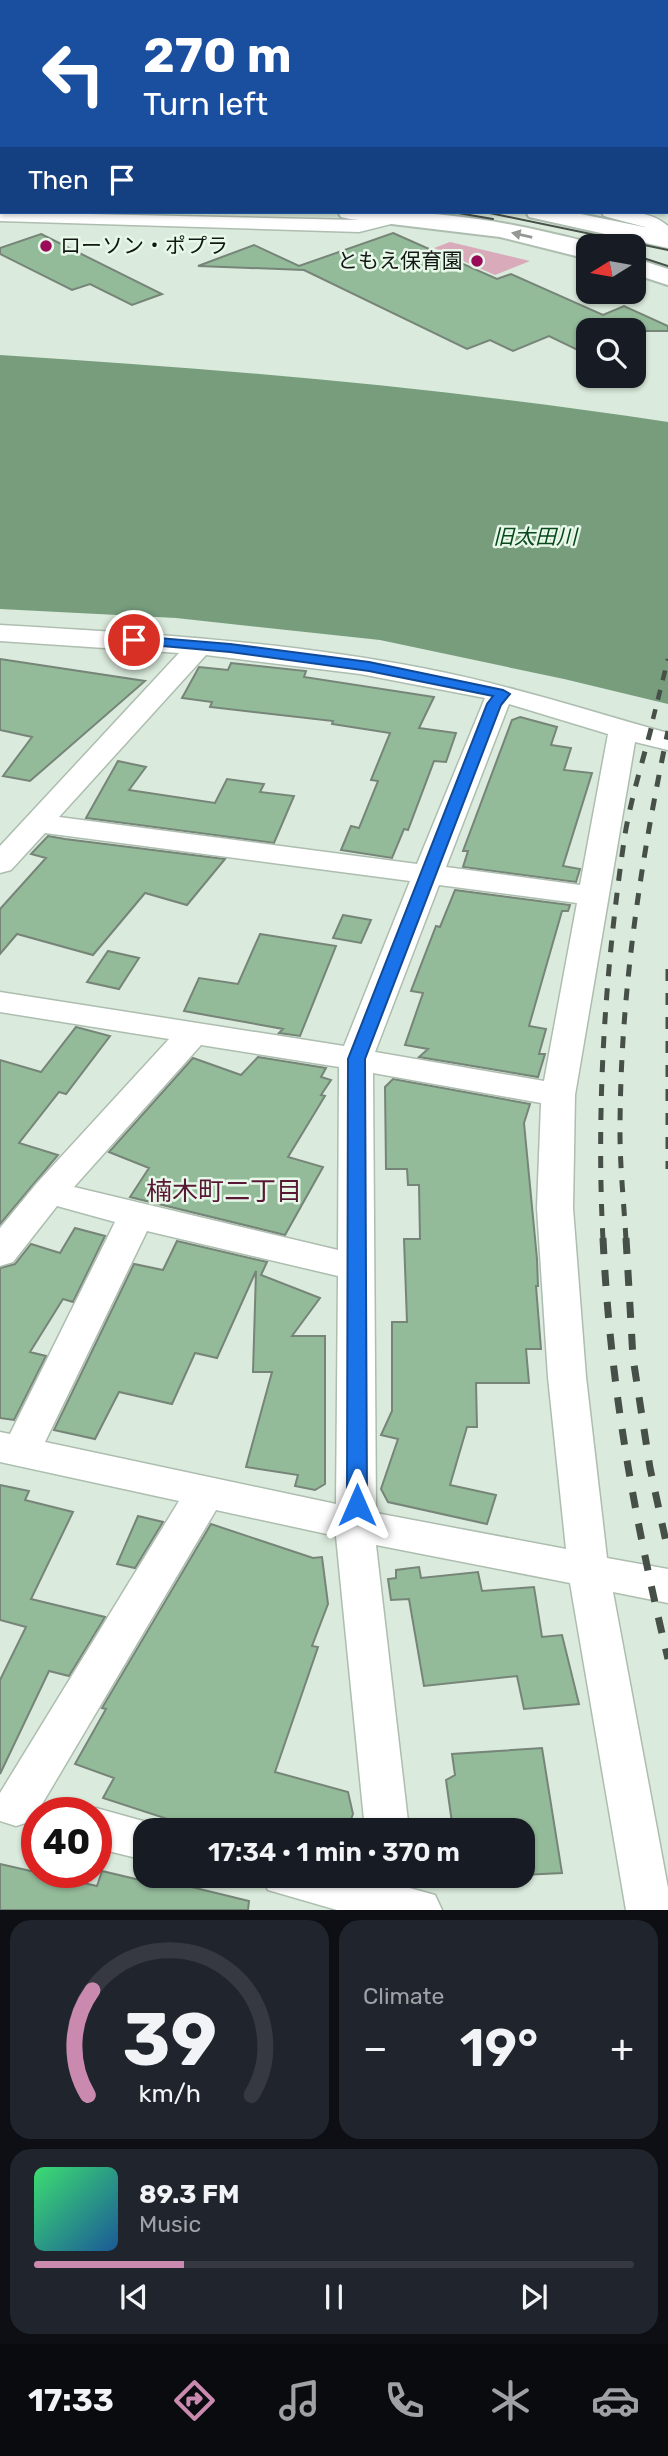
<!DOCTYPE html>
<meta charset="utf-8">
<style>
:root{--surface:#171b24;--page:#20242c;--text:#f1f3f6;--muted:#9ea1a6;--line:#363941;--accent:#ca8aaf}
body{margin:0;font-family:Rubik,"Noto Sans JP",sans-serif;background:var(--page);color:var(--text);height:100vh;display:flex;flex-direction:column;font-size:26px;white-space:nowrap}
*{box-sizing:border-box;margin:0}
p{font-size:23px;color:var(--muted)}
.icon{flex:none;width:38px;height:38px;fill:none;stroke:currentColor;stroke-width:2;stroke-linecap:round;stroke-linejoin:round}
.map{position:relative;height:1910px;overflow:hidden}
.side{display:flex;flex-direction:column;gap:10px;padding:10px;background:#0d0f14;flex:1}
.side>*{flex:none}
.top-card{position:absolute;left:0px;top:0px;width:668px;height:214px;box-shadow:0 2px 5px #0004;background:#1a4fa0;color:#fff;overflow:hidden}
.needle{width:46px;rotate:259deg}
.tools{position:absolute;left:576px;top:234px;display:grid;gap:14px}
.tools a{display:grid;place-items:center;width:70px;height:70px;border-radius:14px;background:var(--surface);box-shadow:0 2px 5px #0004;font-size:35px}
.speed{position:absolute;left:21px;top:1797px;display:flex;gap:14px;font-size:35px;font-weight:700;text-align:center}
.speed>*{display:grid;place-content:center;width:91px;height:91px;border-radius:50%;background:var(--surface);box-shadow:0 2px 5px #0004;line-height:1}
.speed .limit{border:10px solid #d22;background:#fff;color:#111}
.pin{position:absolute;display:grid;place-items:center;width:60px;height:60px;color:#fff;margin:-30px;border:4px solid #fff;border-radius:50%;box-shadow:0 2px 7px #0007}
.me{position:absolute;width:77px;margin:-38px;rotate:0deg;stroke-linejoin:round;filter:drop-shadow(0 0 5px #0008)}
.turn{display:flex;align-items:center;gap:24px;height:147px;padding:0 28px;font-size:32px}
.turn .icon{width:91px;height:91px;stroke-width:2.5}
.turn b{display:block;font-size:49px;line-height:60px}
.then{display:flex;align-items:center;height:66px;padding:0 28px;background:#0003;gap:14px;font-size:26px}
.big{font-size:52px;font-weight:600;line-height:1.1}
.side .widget{flex:1;display:flex;flex-direction:column;justify-content:center;gap:10px;min-width:0;padding:0 24px;border-radius:21px;background:var(--page)}
.side .dial{align-items:center;gap:0}
.dial svg{height:182px;overflow:visible;fill:none;stroke:var(--line);stroke-width:7;stroke-linecap:round;text-anchor:middle}
.dial text{fill:var(--text);stroke:none}
.song{display:flex;align-items:center;gap:21px}
.cover{width:84px;height:84px;border-radius:10px;background:linear-gradient(135deg,hsl(140 70% 55%),hsl(210 70% 35%))}
.played{height:7px;border-radius:4px;background:linear-gradient(90deg,var(--accent) 25%,var(--line) 25%)}
.keys{display:flex;justify-content:space-around;direction:ltr}
.heat{display:flex;justify-content:space-between;align-items:center;font-size:38px;direction:ltr}
.side .tiles{flex:1;display:grid;gap:10px;grid-template-columns:1fr 1fr}
.widget:last-child{grid-column:span 2}
.trip{position:absolute;left:133px;top:1818px;width:402px;height:70px;border-radius:21px;background:var(--surface);box-shadow:0 2px 5px #0004;font-weight:600;line-height:70px;text-align:center}
.dock{display:flex;height:112px;justify-content:space-around;align-items:center;background:#090b0e;color:var(--muted)}
.dock .icon{width:49px;height:49px}
.dock .current{color:var(--accent)}
.dock b{font-size:32px;color:var(--text)}
.map>svg:first-child{display:block}
</style>
<div class="map">
<svg width="668" height="1910" viewBox="0 0 668 1910">
<rect width="100%" height="100%" fill="#daeadc"/>
<path fill="#d8aaba" d="M 450,242 L 530,261 L 495,275 L 434,248 Z"/>
<path fill="#779d7d" d="M 0,355 C 224,369 446,388 668,422 L 668,704 L 564,679 L 380,640 L 176,618 L 0,609 Z"/>
<path fill="#93ba99" stroke="#768578" stroke-width="2" d="M 393,233 L 497,279 L 511,274 L 603,315 L 624,306 L 668,326 L 668,331 L 588,331 L 588,355 L 549,336 L 513,351 L 490,340 L 467,349 L 304,270 L 198,266 L 254,245 L 299,266 Z
M 41,234 L 162,294 L 132,305 L 90,284 L 72,290 L 0,254 L 0,248 Z
M 0,659 L 145,681 L 30,781 L 3,776 L 32,737 L 0,730 Z
M 231,663 L 306,671 L 304,677 L 434,697 L 419,728 L 456,733 L 446,762 L 434,761 L 408,830 L 404,829 L 392,858 L 341,850 L 351,826 L 359,828 L 378,781 L 371,780 L 390,733 L 332,724 L 333,721 L 210,707 L 212,702 L 182,698 L 199,667 L 228,670 Z
M 520,717 L 557,727 L 551,745 L 571,748 L 564,770 L 592,773 L 563,866 L 580,869 L 576,882 L 463,867 L 468,851 L 463,851 L 512,720 Z
M 118,761 L 146,767 L 129,790 L 215,803 L 227,779 L 264,784 L 260,792 L 294,796 L 274,843 L 86,818 Z
M 48,836 L 65,839 L 225,859 L 187,905 L 145,893 L 93,955 L 17,934 L 0,954 L 0,909 L 46,858 L 31,854 Z
M 455,890 L 570,905 L 568,911 L 562,911 L 529,1026 L 546,1029 L 539,1054 L 545,1054 L 538,1077 L 419,1057 L 428,1049 L 405,1045 L 423,993 L 411,991 L 436,926 L 440,927 Z
M 343,915 L 371,920 L 361,943 L 333,938 Z
M 260,934 L 336,946 L 300,1036 L 279,1033 L 283,1029 L 184,1011 L 199,978 L 238,984 Z
M 108,951 L 139,958 L 119,989 L 87,982 Z
M 76,1027 L 110,1036 L 66,1094 L 59,1092 L 19,1143 L 58,1155 L 0,1224 L 0,1060 L 41,1072 Z
M 258,1057 L 326,1068 L 321,1077 L 331,1080 L 321,1095 L 325,1096 L 288,1157 L 323,1167 L 285,1235 L 130,1197 L 149,1168 L 109,1152 L 193,1058 L 241,1075 Z
M 393,1079 L 530,1104 L 524,1123 L 537,1259 L 538,1286 L 536,1286 L 541,1349 L 526,1349 L 529,1383 L 476,1383 L 477,1427 L 467,1427 L 450,1485 L 496,1495 L 487,1524 L 388,1502 L 381,1489 L 398,1439 L 381,1435 L 392,1411 L 392,1322 L 407,1322 L 404,1239 L 420,1239 L 419,1185 L 408,1185 L 407,1169 L 386,1169 L 385,1087 Z
M 75,1228 L 105,1236 L 73,1302 L 63,1299 L 30,1352 L 46,1356 L 14,1420 L 0,1418 L 0,1268 L 15,1264 L 31,1244 L 60,1253 Z
M 177,1241 L 267,1262 L 261,1275 L 320,1298 L 292,1336 L 325,1336 L 325,1484 L 315,1490 L 295,1486 L 298,1475 L 246,1467 L 272,1372 L 253,1372 L 256,1271 L 217,1358 L 195,1353 L 172,1404 L 119,1392 L 95,1439 L 54,1430 L 134,1264 L 163,1270 Z
M 0,1485 L 29,1491 L 25,1500 L 73,1512 L 31,1599 L 105,1617 L 69,1676 L 49,1671 L 0,1774 L 0,1680 L 26,1627 L 0,1620 Z
M 138,1516 L 163,1522 L 135,1568 L 117,1564 Z
M 211,1524 L 313,1558 L 322,1557 L 328,1604 L 312,1646 L 318,1647 L 275,1772 L 348,1792 L 353,1814 L 347,1830 L 201,1830 L 103,1798 L 114,1778 L 75,1764 L 106,1709 L 102,1708 Z
M 419,1567 L 421,1578 L 478,1572 L 482,1591 L 534,1587 L 542,1637 L 562,1635 L 579,1704 L 524,1709 L 517,1676 L 424,1686 L 409,1599 L 391,1600 L 388,1579 L 396,1578 L 396,1570 Z
M 542,1748 L 562,1873 L 523,1875 L 523,1830 L 453,1830 L 446,1780 L 455,1775 L 452,1754 Z
M 0,1864 L 97,1886 L 102,1871 L 140,1880 L 142,1876 L 173,1876 L 171,1882 L 249,1901 L 248,1910 L 0,1910 Z"/>
<g fill="none" stroke-linecap="round" stroke-linejoin="round">
<defs>
<path id="minor" d="M 0,0 L 17,0 L 2,2 L 2,6 Z
M 170,0 L 186,0 L 169,2 Z
M 287,0 L 303,0 L 286,2 Z
M 487,0 L 503,0 L 503,2 L 487,2 Z
M 0,22 L 2,22 L 2,32 L 0,32 Z
M 667,22 L 668,22 L 668,32 L 667,32 Z
M 0,55 L 2,55 L 2,65 L 0,65 Z
M 667,57 L 668,57 L 668,67 L 667,67 Z
M 0,81 L 2,81 L 0,96 Z
M 667,94 L 668,94 L 668,104 L 667,104 Z
M 0,118 L 2,118 L 2,130 L 0,130 Z
M 0,161 L 2,161 L 2,173 L 0,173 Z
M 0,209 L 2,212 L 359,220 L 393,212 L 407,212 L 410,216 L 407,220 L 359,232 L 0,221 Z
M 601,212 C 624,211 650,210 668,226 L 668,243 L 661,241 L 645,227 L 604,216 Z
M 0,625 C 141,633 282,641 422,668 C 506,684 586,710 668,733 L 668,750 L 635,742 L 575,1095 L 573,1208 L 586,1377 L 607,1558 L 668,1569 L 668,1603 L 613,1592 L 668,1888 L 668,1910 L 626,1910 L 570,1583 L 376,1545 L 409,1830 L 365,1830 L 336,1536 L 216,1510 L 32,1821 L 16,1826 L 0,1821 L 0,1793 L 179,1501 L 0,1462 L 0,1432 L 10,1434 L 115,1222 L 57,1206 L 13,1262 L 0,1266 L 0,1228 L 37,1183 L 169,1039 L 0,1012 L 0,992 L 344,1046 L 410,881 L 45,833 L 11,870 L 0,873 L 0,846 L 179,653 L 0,641 ZM 206,655 L 360,674 L 485,698 L 417,864 L 59,817 ZM 509,704 L 608,734 L 580,885 L 446,867 ZM 439,885 L 577,903 L 544,1081 L 375,1052 ZM 201,1045 L 339,1067 L 338,1250 L 74,1187 ZM 373,1073 L 541,1103 L 537,1208 L 548,1377 L 566,1549 L 376,1513 ZM 147,1231 L 338,1276 L 336,1504 L 45,1442 Z
M 96,1808 L 161,1826 L 163,1830 L 145,1830 L 145,1860 L 96,1848 L 96,1813 L 83,1813 Z
M 261,1876 L 366,1876 L 435,1895 L 442,1910 L 337,1910 L 268,1890 Z"/>
<path id="highway" d="M 0,193 L 2,193 L 2,207 L 0,207 Z
M 338,212 C 408,209 478,216 546,232 C 563,236 582,239 598,247 L 588,247 L 588,259 L 500,237 L 350,219 L 341,217 Z
M 526,212 L 571,212 L 668,232 L 668,248 L 529,217 Z
M 634,258 L 668,269 L 668,285 L 634,274 Z"/>
</defs>
<use href="#minor" stroke="#adbdaf" stroke-width="3"/>
<use href="#highway" stroke="#adbdaf" stroke-width="4"/>
<use href="#minor" fill="#fff" fill-rule="evenodd"/>
<use href="#highway" fill="#fff" fill-rule="evenodd"/>
<path stroke="#475048" stroke-width="2" d="M 452,212 L 493,219
M 485,212 L 668,250
M 634,255 L 668,266"/>
<path stroke="#475048" stroke-width="4.5" stroke-dasharray="10 10" stroke-linecap="butt" d="M 653,719 L 668,659"/>
<path stroke="#475048" stroke-width="5" stroke-dasharray="12 12" stroke-linecap="butt" d="M 668,969 L 668,1169
M 603,1240 C 596,1107 605,973 624,841 C 630,800 644,758 654,717
M 626,1240 C 624,1204 620,1168 620,1133 C 620,997 640,864 668,731"/>
<path stroke="#475048" stroke-width="7" stroke-dasharray="16 16" stroke-linecap="butt" d="M 603,1238 C 610,1385 634,1516 668,1659
M 626,1238 L 633,1358 L 650,1468 L 668,1551"/>
</g>
<defs><path id="oneway-solid" d="M-6-.8H1V-3.2L6.5 0L1 3.2V.8H-6Z" transform="scale(1.75)"/></defs>
<use fill="#949794" href="#oneway-solid" transform="translate(522 235) rotate(-167)"/>
<path fill="#1a73e8" stroke="#114b97" stroke-width="2" d="M 134,636 L 230,644 L 369,662 L 503,690 L 510,694 L 501,705 L 365,1059 L 367,1505 L 364,1510 L 357,1513 L 350,1510 L 347,1505 L 348,1059 L 487,704 L 493,696 L 369,671 L 230,652 L 129,643 L 129,637 Z"/>
<g fill="#9b0959" stroke="#e7f8e9" stroke-width="2.5">
<circle cx="46" cy="246" r="7"/>
<circle cx="477" cy="261" r="7"/>
</g>
<g text-anchor="middle" stroke-width="5" stroke-linejoin="round" paint-order="stroke">
<g font-size="21" fill="#111712" stroke="#e7f8e9" text-anchor="start">
<text x="60" y="253">ローソン・ポプラ</text>
<text x="463" y="268" text-anchor="end">ともえ保育園</text>
</g>
<g font-size="21" font-style="italic" fill="#08481d" stroke="#e7f8e9">
<text x="535" y="544">旧太田川</text>
</g>
<g font-size="26" fill="#581735" stroke="#e7f8e9">
<text x="224" y="1200">楠木町二丁目</text>
</g>
</g>
</svg>
<div class="tools">
<a><svg class="needle" viewBox="-14 -14 28 28"><path d="M0-13l5 13h-10z" fill="#e53935"/><path d="M0 13l5-13h-10z" fill="#9ea1a6"/></svg></a>
<a><svg class="icon" aria-label="search" viewBox="0 0 24 24"><circle cx="10" cy="10" r="6"/><path d="M15 15l6 6"/></svg></a>
</div>
<div class="speed"><div class="limit">40</div></div>
<div class="pin" style="left:134px;top:640px;background:#d93025"><svg class="icon" aria-label="arrive" viewBox="0 0 24 24"><path d="M6 21V4h12l-3 4 3 4H6"/></svg></div>
<svg class="me" style="left:357px;top:1505px" viewBox="-20 -20 40 40"><path d="M0-17L14 15 0 8-14 15z" fill="#1a73e8" stroke="#fff" stroke-width="4"/></svg>
<div class="trip">17:34 · 1 min · 370 m</div>
<div class="top-card">
<div class="turn"><svg class="icon" aria-label="left" viewBox="0 0 24 24"><path d="M17 20v-9H6M10 6l-5 5 5 5"/></svg><div><b>270 m</b>Turn left</div></div>
<div class="then">Then<svg class="icon" aria-label="arrive" viewBox="0 0 24 24"><path d="M6 21V4h12l-3 4 3 4H6"/></svg></div>
</div>
</div>
<section class="side">
<div class="tiles">
<div class="widget dial"><svg viewBox="0 0 100 80">
<path d="M14 69A42 42 0 1 1 86 69"/>
<path d="M14 69A42 42 0 0 1 16 23" stroke="#ca8aaf"/>
<text x="50" y="56" font-size="32" font-weight="700">39</text>
<text x="50" y="72" font-size="11">km/h</text>
</svg></div>
<div class="widget"><p>Climate</p>
<div class="heat"><a>−</a><b class="big">19°</b><a>+</a></div>
</div>
<div class="widget">
<div class="song"><i class="cover"></i><div><b>89.3 FM</b><p>Music</p></div></div>
<div class="played"></div>
<div class="keys"><svg class="icon" aria-label="previous" viewBox="0 0 24 24"><path d="M18 5L8 12l10 7zM5 5v14"/></svg><svg class="icon" aria-label="pause" viewBox="0 0 24 24"><path d="M8 5v14M16 5v14"/></svg><svg class="icon" aria-label="next" viewBox="0 0 24 24"><path d="M6 5l10 7-10 7zM19 5v14"/></svg></div>
</div>
</div>
</section>
<nav class="dock">
<b>17:33</b>
<svg class="icon current" aria-label="directions" viewBox="0 0 24 24"><path d="M12 3l9 9-9 9-9-9zM9 14v-3h6M13 9l2 2-2 2"/></svg>
<svg class="icon" aria-label="music" viewBox="0 0 24 24"><path d="M9 18V5l10-2v13"/><circle cx="6" cy="18" r="3"/><circle cx="16" cy="16" r="3"/></svg>
<svg class="icon" aria-label="phone" viewBox="0 0 24 24"><path d="M5 4h4l2 5-3 2q2 4 5 5l2-3 5 2v4C11 20 4 13 5 4z"/></svg>
<svg class="icon" aria-label="climate" viewBox="0 0 24 24"><path d="M12 3v18M4 7l16 10M4 17L20 7"/></svg>
<svg class="icon" aria-label="car" viewBox="0 0 24 24"><path d="M5 17H2v-5l4-1 3-4h7l3 4 3 1v5h-3M9 17h6M6 11h13"/><circle cx="7" cy="17" r="2"/><circle cx="17" cy="17" r="2"/></svg>
</nav>
